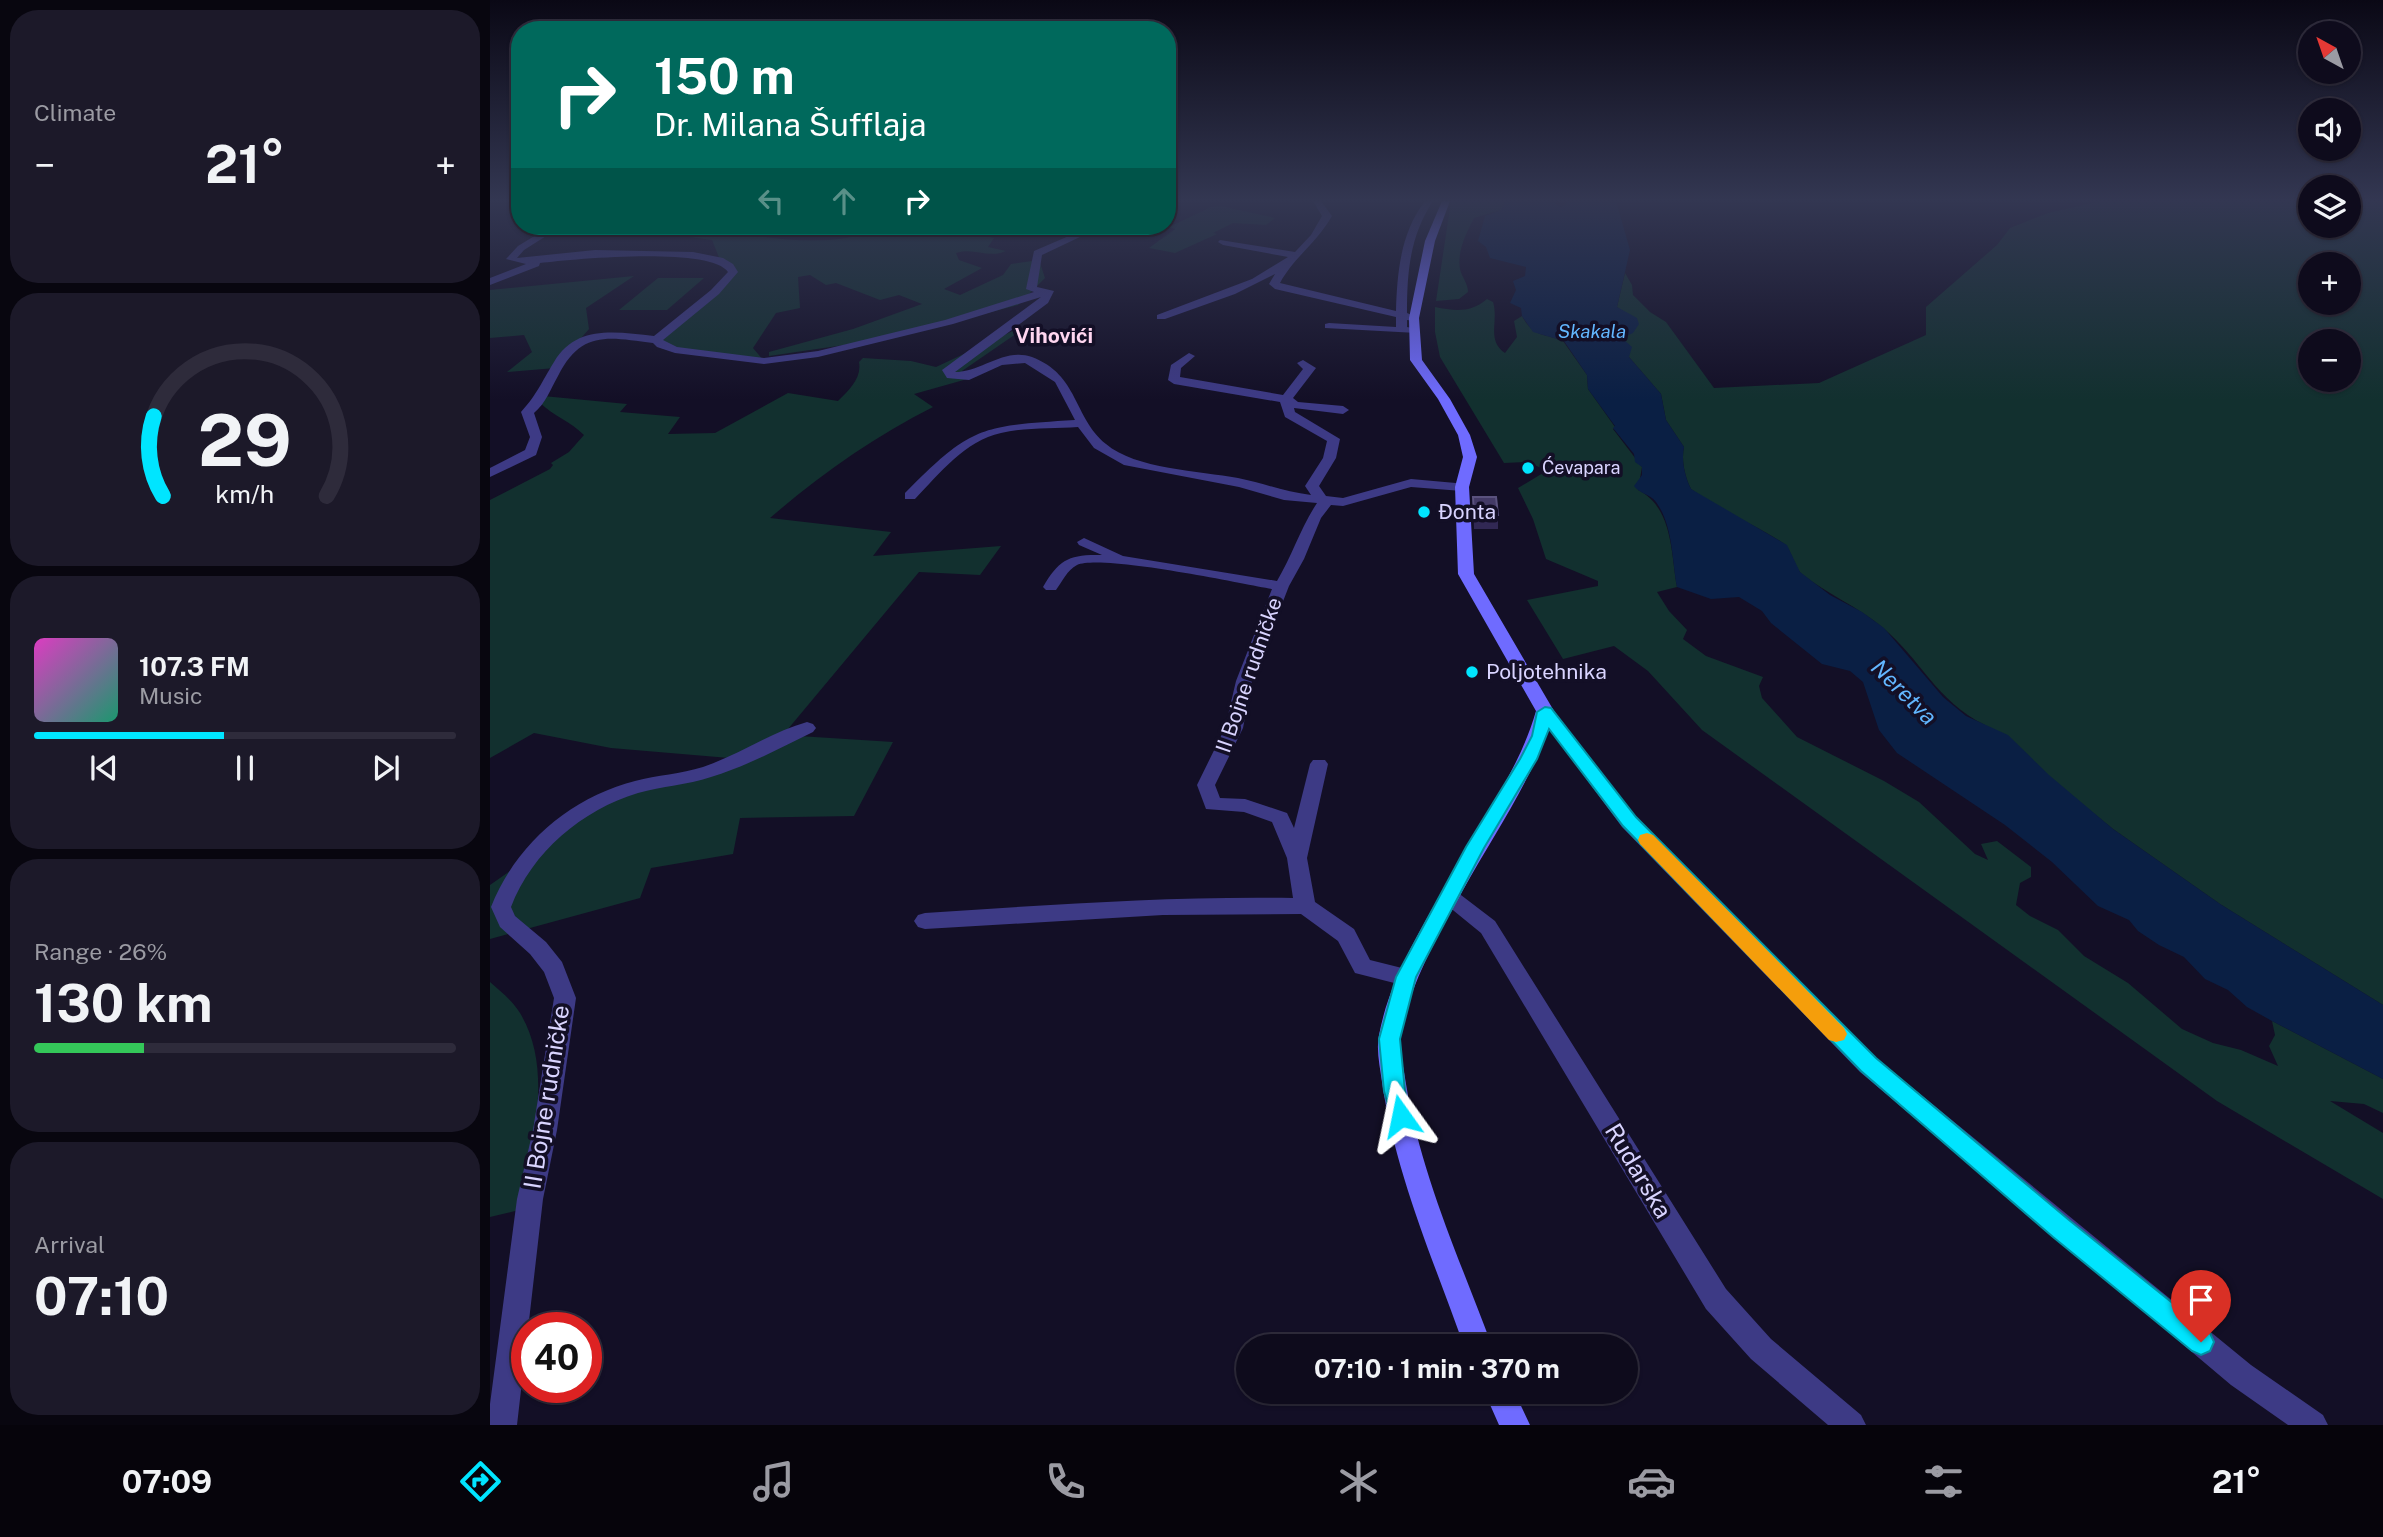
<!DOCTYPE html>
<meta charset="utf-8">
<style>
:root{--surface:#0e0b1c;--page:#1c1929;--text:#f1f3f6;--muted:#9b9ba3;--line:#2e2b3b;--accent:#00e5ff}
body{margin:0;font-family:"Public Sans",sans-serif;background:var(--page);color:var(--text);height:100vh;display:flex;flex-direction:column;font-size:26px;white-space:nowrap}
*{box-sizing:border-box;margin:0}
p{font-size:23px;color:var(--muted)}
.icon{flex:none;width:38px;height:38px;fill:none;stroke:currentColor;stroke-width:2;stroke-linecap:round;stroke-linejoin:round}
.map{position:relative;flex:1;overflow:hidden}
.side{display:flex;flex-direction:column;gap:10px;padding:10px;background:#08060f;width:490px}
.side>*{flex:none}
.guide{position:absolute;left:21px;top:21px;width:665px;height:214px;border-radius:28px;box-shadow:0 2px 5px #0004,0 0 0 2px var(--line);background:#00695c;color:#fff;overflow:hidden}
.needle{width:46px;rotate:320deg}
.fabs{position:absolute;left:1808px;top:21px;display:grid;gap:14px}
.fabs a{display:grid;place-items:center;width:63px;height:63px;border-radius:50%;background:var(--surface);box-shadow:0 2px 5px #0004,0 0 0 2px var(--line);font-size:35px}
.speed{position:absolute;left:21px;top:1312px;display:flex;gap:14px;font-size:35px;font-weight:700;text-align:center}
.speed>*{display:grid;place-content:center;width:91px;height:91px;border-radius:50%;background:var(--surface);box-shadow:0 2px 5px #0004,0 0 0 2px var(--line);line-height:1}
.speed .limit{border:10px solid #d22;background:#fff;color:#111}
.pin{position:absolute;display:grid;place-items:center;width:60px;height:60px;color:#fff;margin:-72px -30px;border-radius:50% 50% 50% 0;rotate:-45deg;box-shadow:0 0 7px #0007}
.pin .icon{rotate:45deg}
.me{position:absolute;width:77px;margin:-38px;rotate:348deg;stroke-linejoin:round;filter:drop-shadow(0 0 5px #0008)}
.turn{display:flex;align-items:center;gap:24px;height:147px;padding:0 28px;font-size:32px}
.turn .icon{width:91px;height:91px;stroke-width:2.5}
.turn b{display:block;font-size:49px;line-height:60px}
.lanes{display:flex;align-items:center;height:66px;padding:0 28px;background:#0003;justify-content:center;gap:35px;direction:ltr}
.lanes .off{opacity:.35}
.big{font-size:52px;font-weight:700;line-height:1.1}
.side .tile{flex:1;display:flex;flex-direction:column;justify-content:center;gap:10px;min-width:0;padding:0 24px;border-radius:28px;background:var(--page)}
.side .dial{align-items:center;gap:0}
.dial svg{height:182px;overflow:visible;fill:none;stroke:var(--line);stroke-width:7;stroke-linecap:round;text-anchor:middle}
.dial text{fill:var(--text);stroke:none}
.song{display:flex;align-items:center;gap:21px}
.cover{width:84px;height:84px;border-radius:10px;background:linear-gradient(135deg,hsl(310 70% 55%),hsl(160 70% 35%))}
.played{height:7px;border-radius:4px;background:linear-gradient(90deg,var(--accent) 45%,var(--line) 45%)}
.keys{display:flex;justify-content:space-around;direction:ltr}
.heat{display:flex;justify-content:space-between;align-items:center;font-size:38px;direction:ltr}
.charge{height:10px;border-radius:5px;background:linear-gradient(90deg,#34c759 26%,var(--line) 0)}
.trip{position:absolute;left:746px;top:1334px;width:402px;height:70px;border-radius:35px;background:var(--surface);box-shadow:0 2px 5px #0004,0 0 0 2px var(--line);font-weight:700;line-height:70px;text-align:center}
.dock{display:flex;height:112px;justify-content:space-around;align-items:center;background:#06040b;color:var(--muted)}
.dock .icon{width:49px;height:49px}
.dock .on{color:var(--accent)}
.dock b{font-size:32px;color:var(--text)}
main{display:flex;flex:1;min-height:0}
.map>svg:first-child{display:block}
</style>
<main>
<section class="side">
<div class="tile"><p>Climate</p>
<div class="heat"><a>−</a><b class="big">21°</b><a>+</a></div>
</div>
<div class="tile dial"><svg viewBox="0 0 100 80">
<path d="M14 69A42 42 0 1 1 86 69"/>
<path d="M14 69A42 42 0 0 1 10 34" stroke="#00e5ff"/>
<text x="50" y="56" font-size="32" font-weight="700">29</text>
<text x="50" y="72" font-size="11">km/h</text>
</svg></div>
<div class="tile">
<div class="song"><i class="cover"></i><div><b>107.3 FM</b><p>Music</p></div></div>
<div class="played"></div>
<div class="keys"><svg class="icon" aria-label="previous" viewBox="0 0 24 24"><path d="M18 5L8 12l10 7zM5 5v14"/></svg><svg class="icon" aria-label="pause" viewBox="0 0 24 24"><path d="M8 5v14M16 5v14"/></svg><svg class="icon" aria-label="next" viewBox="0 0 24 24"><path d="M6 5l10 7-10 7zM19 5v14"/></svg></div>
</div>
<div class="tile"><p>Range · 26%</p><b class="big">130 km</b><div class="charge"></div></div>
<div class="tile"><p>Arrival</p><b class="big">07:10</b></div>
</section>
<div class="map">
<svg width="1893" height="1425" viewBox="0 0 1893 1425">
<rect width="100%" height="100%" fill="#130f26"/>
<path fill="#12302f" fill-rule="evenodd" d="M 961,201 L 1016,201 L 1011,210 L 984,218 C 976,234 967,251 970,269 C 972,278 978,283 978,292 L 969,299 L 946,301 Z
M 1611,201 L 1820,201 L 1820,226 L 1858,226 L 1859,201 L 1893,201 L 1893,1005 L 1730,904 L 1623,829 L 1495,725 C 1445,700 1432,660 1392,627 C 1367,606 1337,594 1312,574 C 1303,566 1302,549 1293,543 C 1263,523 1229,511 1201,489 C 1195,477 1191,460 1194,447 L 1176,420 L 1171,394 L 1139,357 L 1132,337 L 1135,313 L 1127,307 L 1135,273 L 1142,285 L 1143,295 L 1160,312 L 1176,322 L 1224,388 L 1329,383 L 1436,335 L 1436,307 L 1507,245 L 1520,228 L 1558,213 ZM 1820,264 L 1858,264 L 1858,303 L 1820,303 ZM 1820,341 L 1858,341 L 1858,380 L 1820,380 Z
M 731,206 L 785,218 L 776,225 L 743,223 L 723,233 L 727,234 L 685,253 L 659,248 L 685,229 L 679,227 L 721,207 Z
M 204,226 L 250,226 L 235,232 C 269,236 303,242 338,240 C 362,239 385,230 408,226 C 425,223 445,226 463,226 L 462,230 L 504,238 L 498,247 L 516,251 C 499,259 483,247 466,253 L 469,260 L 492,268 L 454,289 L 470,295 L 513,275 L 521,264 L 549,260 L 555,278 L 528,305 L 360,349 L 361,344 L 279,356 L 279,352 L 363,329 L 432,304 L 409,295 L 390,300 L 346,283 L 336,285 L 320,275 L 308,277 L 310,308 L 286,313 L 263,348 L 274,361 L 190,353 L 171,348 L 176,348 L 171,345 L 174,331 L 243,272 L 230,260 L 222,240 L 186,235 Z
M 144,276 L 96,308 L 99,329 L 65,368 L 17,372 L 42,352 L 34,335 L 0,338 L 0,290 Z
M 168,278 L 214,278 L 177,310 L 129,310 Z
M 997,299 L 1003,302 C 1009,321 996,340 1015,353 L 1027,337 L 1024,321 L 1032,316 C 1044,338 1054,333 1073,341 L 1097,375 L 1098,389 L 1125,427 L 1123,429 L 1152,467 L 1148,490 C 1183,507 1181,554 1187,587 L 1167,592 L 1179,611 L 1197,630 L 1193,639 L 1216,656 L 1273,677 L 1269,686 L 1272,698 L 1307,737 L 1394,781 L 1429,802 L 1485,854 L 1498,860 L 1491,844 L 1507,841 L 1541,867 L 1541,877 L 1530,883 L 1526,905 L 1540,916 L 1568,930 L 1594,956 L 1638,983 L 1692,1029 L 1723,1043 L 1751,1050 L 1788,1066 L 1779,1046 L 1785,1035 L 1782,1021 L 1893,1079 L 1893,1113 L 1874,1104 L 1840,1101 L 1893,1133 L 1893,1199 L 1727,1101 L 1212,730 L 1158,671 L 1124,646 L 1073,659 L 1037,600 L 1108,586 L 1108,581 L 1056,559 L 1043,519 L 1028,488 L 1053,473 L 1051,468 L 1038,462 L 1014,463 L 950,357 L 945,332 L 945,307 C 965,311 981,313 997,299 Z
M 525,330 L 530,331 L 472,371 L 474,374 L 488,376 L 424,394 L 443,407 C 384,437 331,474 280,518 L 401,532 L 383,556 L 511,546 L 490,575 L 429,572 L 293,735 L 403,742 L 364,816 L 250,818 L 243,854 L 161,868 L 150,898 L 0,939 L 0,885 L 43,855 L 108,800 L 251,759 L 121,748 L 44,733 L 0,758 L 0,500 L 60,469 L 63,465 L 61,463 L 79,452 L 94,435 C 81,422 64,416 50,403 L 53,396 L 137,404 L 130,412 L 190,417 L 178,434 L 225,433 L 298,393 L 348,401 C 359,390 372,378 369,362 L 373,358 L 421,361 L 446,367 Z
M 0,982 C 10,991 23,1001 30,1013 C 65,1071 41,1149 29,1210 L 0,1217 Z"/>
<path fill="#0a1f44" d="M 1016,201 L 1061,201 L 1071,207 L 1079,201 L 1126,201 L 1140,250 L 1127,307 L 1147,318 L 1149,324 L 1143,333 L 1132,338 L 1142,347 L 1139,357 L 1171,394 L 1176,420 L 1194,447 C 1191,460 1195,477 1201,489 L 1297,545 L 1310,572 L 1340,595 L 1372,612 L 1394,628 L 1453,697 L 1476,716 L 1518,735 L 1559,775 L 1623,829 L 1730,904 L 1893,1005 L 1893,1079 L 1782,1021 L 1757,1007 L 1738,990 L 1715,979 L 1694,957 L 1669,945 L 1648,931 L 1639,920 L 1608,906 L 1562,862 L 1515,825 L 1407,753 L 1389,730 L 1373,682 L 1360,671 L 1332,664 L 1281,623 L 1272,611 L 1249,597 L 1221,599 L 1187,587 C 1182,560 1183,525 1166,502 C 1160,494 1150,494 1144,486 L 1152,475 L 1152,467 L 1145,462 L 1144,454 L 1123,428 L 1125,426 L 1098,389 L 1097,375 L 1074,341 L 1043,332 L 1032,316 L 1031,308 L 1020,303 L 1026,290 L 1023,281 L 1035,276 L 1036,267 L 1000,258 L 996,247 L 988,241 L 995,216 L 1011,210 Z"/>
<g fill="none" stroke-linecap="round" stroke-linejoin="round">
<path fill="#3d3a85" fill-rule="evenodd" d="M 823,201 L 831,201 L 842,216 C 826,244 804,257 790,283 L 906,311 C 907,272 911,232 935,201 L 943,201 C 920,236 917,271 917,313 L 929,318 L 924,321 L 917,320 L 917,327 L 927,329 L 927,333 L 835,328 L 835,324 L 839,323 L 906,327 L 906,317 L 785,289 L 779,284 L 785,274 L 745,294 L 675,319 L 667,319 L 667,315 L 762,279 L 798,257 L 733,245 L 728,242 L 730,240 L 805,252 L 821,235 L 832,216 Z
M 61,226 L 72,226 L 34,250 L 27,258 L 105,250 L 203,252 L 233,258 L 243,264 L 248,272 L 229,294 L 173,340 L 187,347 L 274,358 L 328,351 L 455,320 L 544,292 L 536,289 L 544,251 L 602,226 L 613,226 L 552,255 L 547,287 L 564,291 L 558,303 L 465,372 C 491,372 515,347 542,357 C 589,375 583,417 616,444 C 645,469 710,471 748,478 C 773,483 795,492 821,495 L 815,486 L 833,458 L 837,441 L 795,417 L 790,402 L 684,384 L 678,380 L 681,365 L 699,353 L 705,356 L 691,368 L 690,377 L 793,395 L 813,369 L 807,363 L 813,360 L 826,368 L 803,398 L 808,402 L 853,406 L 859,410 L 853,414 L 804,408 L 805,412 L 850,439 L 846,458 L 829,486 L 836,496 L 853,498 L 921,479 L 977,484 L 979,487 L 972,491 L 921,487 L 853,506 L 841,505 L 831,518 L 814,559 L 799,586 L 762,681 L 753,728 L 725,785 L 730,798 L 755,799 L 797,813 L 804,828 L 820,764 L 823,760 L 835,760 L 838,764 L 817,858 L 825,902 L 864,929 L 880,960 L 924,971 L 927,977 L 924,983 L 916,986 L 865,973 L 848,941 L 811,914 L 673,915 L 435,929 L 428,927 L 424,921 L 428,915 L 435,913 C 558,905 680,896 803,898 L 797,858 L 782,822 L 754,812 L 716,809 L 707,785 L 735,728 L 746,681 L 782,589 C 748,583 612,554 587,565 C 577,570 572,582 566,590 L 556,590 L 553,587 C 569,559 580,554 612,555 L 589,545 L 587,542 L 594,538 L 633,556 L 787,581 C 802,556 811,527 827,503 L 794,500 L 749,487 L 634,465 L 604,448 L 588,427 C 563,429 537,427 511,433 C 475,441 450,473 425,499 L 415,499 L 415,493 C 482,425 491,426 585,420 L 565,382 L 535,363 L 512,365 L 479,380 L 457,378 L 452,370 L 551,297 L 463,324 L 328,357 L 274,364 L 185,353 L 167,347 L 163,343 C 118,337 91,330 68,376 C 60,390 56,403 44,413 L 52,437 L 46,455 L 0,477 L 0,468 L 35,450 L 40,437 L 31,412 C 48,393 51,383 64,362 C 86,324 127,332 164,336 L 221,290 L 238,272 C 221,246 82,259 50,263 L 49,266 L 0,285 L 0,278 L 36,264 L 16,259 L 28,246 Z
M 1055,706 L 1061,707 L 1146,817 L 1386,1058 L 1761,1365 L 1833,1415 L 1838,1425 L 1798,1425 L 1741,1385 L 1370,1072 L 1132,827 L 1046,711 Z
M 317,722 L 323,724 L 326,728 L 323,732 C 290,748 257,766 221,777 C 197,785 172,786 148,793 C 92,810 42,852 21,907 L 25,916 L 56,942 L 72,962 L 86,998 L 67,1130 L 53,1199 L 27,1425 L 0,1425 L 0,1404 L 27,1199 L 43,1130 L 64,998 L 54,972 L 40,954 L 10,927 L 1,907 C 26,844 80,798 145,781 C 167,775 191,774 213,767 C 249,755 281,732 317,722 Z
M 960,889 L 967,892 L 1005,921 L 1236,1289 L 1281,1339 L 1371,1415 L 1376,1425 L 1338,1425 L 1261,1359 L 1216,1309 L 991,933 L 953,902 L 950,897 L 953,892 Z"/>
<path fill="#6f6bff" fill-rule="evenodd" d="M 952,201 L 960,201 L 945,241 L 929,318 L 932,360 L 960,399 L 980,435 L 987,457 L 979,487 L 984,574 L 1064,711 C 1046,775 1005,832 973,890 C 948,936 919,984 911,1036 C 909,1052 914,1069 916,1084 C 931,1175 970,1260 1002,1346 L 974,1346 C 943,1259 905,1173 892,1082 C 890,1067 886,1050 889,1035 C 900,977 933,927 961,875 C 990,821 1029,771 1046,711 L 968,574 L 965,487 L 973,457 L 968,435 L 948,399 L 920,360 L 919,318 L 935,241 Z
M 994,1391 L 1024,1391 L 1040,1425 L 1009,1425 Z"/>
</g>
<path fill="#312854" d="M 983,497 L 1008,515 L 1008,529 L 984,529 Z"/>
<path fill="#433a66" stroke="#5a527e" stroke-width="2" d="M 983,497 L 1006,497 L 1008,515 L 984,515 Z"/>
<linearGradient id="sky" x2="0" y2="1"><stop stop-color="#0a0815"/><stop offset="0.5" stop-color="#333752"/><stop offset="1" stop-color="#333752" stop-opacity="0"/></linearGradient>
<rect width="1893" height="400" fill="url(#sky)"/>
<path fill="#00e5ff" stroke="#0095a6" stroke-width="2" d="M 1055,707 L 1061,708 L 1146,817 L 1386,1058 L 1579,1220 L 1720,1333 L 1724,1342 L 1720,1351 L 1711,1355 L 1702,1351 L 1563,1237 L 1371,1071 L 1133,826 L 1059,729 L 1047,759 L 994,848 L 926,977 L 910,1039 L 915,1091 L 922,1116 L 919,1123 L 911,1126 L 903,1123 L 894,1091 L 889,1039 L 906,977 L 976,847 L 1030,759 L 1042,736 L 1047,712 Z"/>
<path fill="#f59e0b" d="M 1157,833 L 1163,835 L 1354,1028 L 1357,1034 L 1354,1040 L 1346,1042 L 1339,1040 L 1150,844 L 1148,840 L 1150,835 Z"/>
<g fill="#00e5ff" stroke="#130f26" stroke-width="2.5">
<circle cx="1038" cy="468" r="7"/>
<circle cx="934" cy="512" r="7"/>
<circle cx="982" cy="672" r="7"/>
</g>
<g text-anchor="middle" stroke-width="7" stroke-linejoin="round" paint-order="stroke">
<g font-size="18" fill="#d9d4ff" stroke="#130f26" text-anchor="start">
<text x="1052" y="474">Ćevapara</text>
</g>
<g font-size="19" font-style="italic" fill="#62b6ff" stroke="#130f26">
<text x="1102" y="338">Skakala</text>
</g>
<g font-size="21" font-weight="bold" fill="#ffd6f0" stroke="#130f26">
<text x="564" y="343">Vihovići</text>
</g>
<g font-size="21" fill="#d9d4ff" stroke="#130f26" text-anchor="start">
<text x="948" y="519">Đonta</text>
<text x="996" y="679">Poljotehnika</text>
</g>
<g font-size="21" fill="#d9d4ff" stroke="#130f26">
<text transform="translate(759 675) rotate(-71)" y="7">II Bojne rudničke</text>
</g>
<g font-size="23" font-style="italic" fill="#62b6ff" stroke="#130f26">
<text transform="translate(1414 692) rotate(45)" y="8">Neretva</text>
</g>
<g font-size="24" fill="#d9d4ff" stroke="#130f26">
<text transform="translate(57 1097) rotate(-81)" y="8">II Bojne rudničke</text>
<text transform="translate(1148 1171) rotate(59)" y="8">Rudarska</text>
</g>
</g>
</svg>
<div class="fabs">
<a><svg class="needle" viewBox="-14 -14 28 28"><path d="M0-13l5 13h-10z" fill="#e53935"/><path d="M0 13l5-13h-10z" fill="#9b9ba3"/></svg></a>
<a><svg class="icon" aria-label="sound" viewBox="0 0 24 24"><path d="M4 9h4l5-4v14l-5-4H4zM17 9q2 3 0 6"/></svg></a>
<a><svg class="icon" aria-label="layers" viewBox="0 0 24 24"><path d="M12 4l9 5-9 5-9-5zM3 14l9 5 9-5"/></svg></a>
<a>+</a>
<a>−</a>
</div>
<div class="speed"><div class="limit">40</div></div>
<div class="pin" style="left:1711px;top:1342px;background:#d93025"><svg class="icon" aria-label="arrive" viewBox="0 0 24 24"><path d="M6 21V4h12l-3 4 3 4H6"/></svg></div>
<svg class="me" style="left:911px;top:1116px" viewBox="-20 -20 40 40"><path d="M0-17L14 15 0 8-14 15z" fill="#00e5ff" stroke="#fff" stroke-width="4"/></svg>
<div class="trip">07:10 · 1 min · 370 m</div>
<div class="guide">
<div class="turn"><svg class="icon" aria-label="right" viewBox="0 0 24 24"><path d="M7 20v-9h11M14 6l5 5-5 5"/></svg><div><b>150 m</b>Dr. Milana Šufflaja</div></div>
<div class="lanes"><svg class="icon off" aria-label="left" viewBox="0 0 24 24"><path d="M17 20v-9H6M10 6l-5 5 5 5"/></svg><svg class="icon off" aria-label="ahead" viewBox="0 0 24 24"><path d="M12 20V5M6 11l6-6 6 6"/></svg><svg class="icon" aria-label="right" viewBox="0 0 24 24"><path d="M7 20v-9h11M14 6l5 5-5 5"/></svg></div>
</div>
</div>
</main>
<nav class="dock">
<b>07:09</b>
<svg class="icon on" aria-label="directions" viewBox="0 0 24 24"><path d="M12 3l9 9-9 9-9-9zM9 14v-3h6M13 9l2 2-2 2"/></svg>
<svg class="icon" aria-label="music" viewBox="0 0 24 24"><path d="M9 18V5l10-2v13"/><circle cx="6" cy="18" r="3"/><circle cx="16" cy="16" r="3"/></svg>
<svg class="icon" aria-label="phone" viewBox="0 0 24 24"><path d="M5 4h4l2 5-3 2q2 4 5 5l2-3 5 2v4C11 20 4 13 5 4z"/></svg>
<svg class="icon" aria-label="climate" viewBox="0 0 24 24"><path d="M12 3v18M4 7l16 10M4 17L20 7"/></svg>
<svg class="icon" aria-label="car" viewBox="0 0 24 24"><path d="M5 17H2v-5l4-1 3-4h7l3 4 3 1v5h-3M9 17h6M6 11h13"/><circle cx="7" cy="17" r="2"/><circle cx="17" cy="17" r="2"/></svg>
<svg class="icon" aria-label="filters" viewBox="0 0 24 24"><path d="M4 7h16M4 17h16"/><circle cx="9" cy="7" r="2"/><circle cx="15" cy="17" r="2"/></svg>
<b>21°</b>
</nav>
